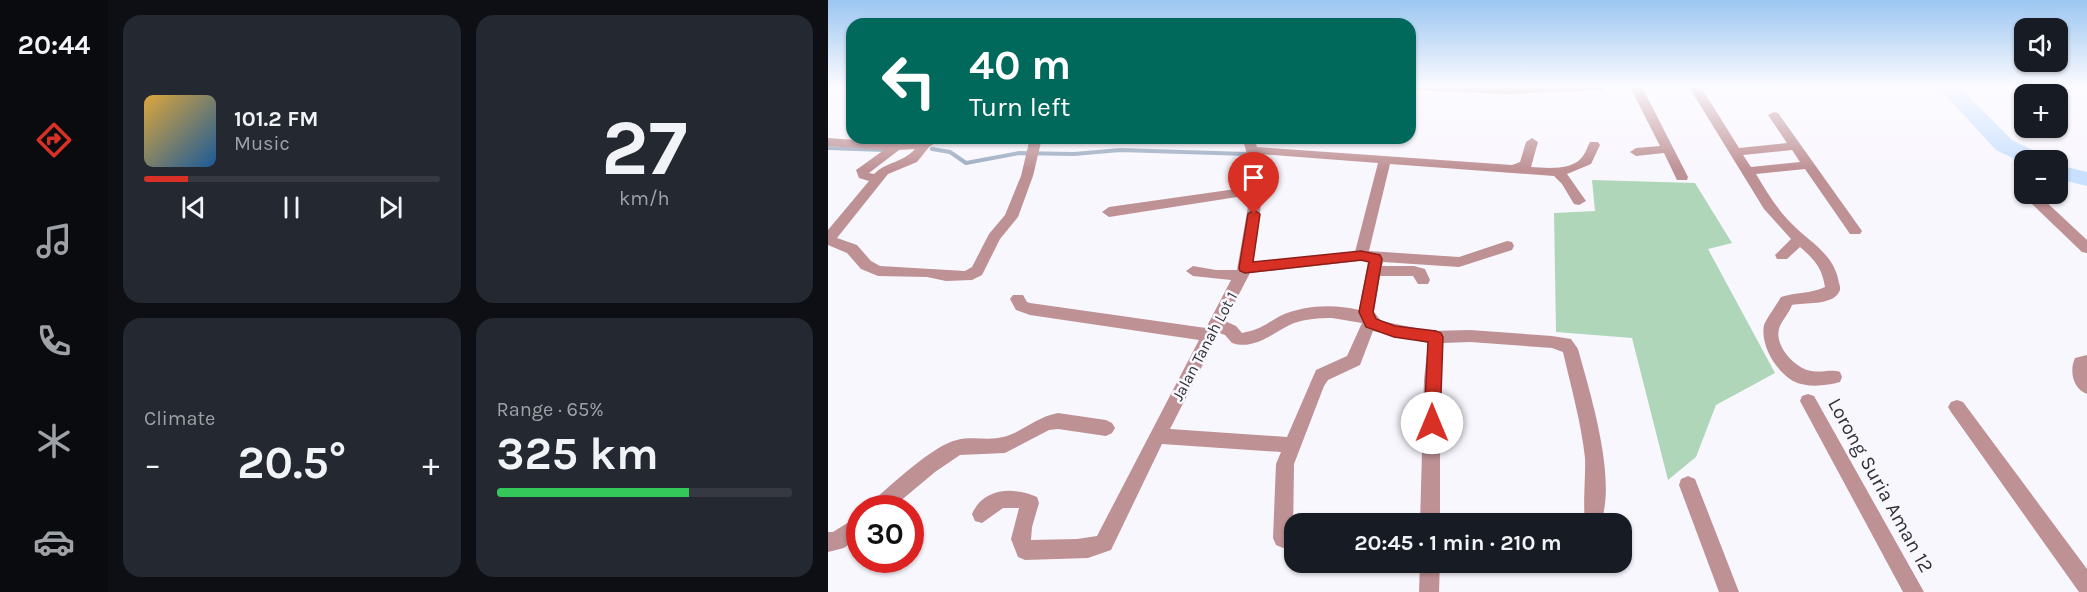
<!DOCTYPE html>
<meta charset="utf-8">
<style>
:root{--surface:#171b24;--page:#242831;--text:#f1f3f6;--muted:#9ea1a6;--line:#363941;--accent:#d93025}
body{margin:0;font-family:Karla,sans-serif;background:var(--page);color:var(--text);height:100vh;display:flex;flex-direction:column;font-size:22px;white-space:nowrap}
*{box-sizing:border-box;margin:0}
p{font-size:20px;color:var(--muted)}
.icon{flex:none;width:33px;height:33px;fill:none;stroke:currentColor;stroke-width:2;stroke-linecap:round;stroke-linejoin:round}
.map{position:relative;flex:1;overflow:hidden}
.drawer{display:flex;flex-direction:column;gap:15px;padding:15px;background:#0d0f14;width:720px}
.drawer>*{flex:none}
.banner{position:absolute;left:18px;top:18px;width:570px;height:126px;border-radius:18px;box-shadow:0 2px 4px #0004;background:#00695c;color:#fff;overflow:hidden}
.tools{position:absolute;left:1186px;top:18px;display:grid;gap:12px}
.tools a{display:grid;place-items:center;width:54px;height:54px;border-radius:12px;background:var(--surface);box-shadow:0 2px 4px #0004;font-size:30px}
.speed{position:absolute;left:18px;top:495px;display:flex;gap:12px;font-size:30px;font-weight:700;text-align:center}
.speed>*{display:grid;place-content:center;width:78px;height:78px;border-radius:50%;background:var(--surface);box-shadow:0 2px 4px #0004;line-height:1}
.speed .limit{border:9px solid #d22;background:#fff;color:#111}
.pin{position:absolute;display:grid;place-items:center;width:51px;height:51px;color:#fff;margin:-62px -26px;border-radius:50% 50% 50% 0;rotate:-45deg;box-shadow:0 0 6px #0007}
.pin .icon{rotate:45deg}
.me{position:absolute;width:66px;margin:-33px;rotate:0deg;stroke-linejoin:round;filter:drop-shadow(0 0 4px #0008)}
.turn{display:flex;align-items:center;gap:21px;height:126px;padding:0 24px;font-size:27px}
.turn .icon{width:78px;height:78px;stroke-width:2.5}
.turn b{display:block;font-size:42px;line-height:51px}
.big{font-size:45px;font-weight:700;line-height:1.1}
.drawer .tile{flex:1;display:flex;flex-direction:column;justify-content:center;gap:9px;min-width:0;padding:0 21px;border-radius:18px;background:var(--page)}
.drawer .dial{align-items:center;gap:0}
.dial b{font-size:78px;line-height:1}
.song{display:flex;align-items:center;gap:18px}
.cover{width:72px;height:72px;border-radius:9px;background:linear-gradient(135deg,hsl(40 70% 55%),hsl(210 70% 35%))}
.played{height:6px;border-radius:3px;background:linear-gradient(90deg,var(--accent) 15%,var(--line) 15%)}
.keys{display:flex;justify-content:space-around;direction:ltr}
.heat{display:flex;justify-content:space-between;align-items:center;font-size:33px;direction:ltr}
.charge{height:9px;border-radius:4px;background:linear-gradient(90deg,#34c759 65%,var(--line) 0)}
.drawer .tiles{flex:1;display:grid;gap:15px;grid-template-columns:repeat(2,1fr)}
.trip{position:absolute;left:456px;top:513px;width:348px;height:60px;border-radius:18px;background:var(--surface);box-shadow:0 2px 4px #0004;font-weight:700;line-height:60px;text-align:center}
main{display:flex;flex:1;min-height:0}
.dock{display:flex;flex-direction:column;width:108px;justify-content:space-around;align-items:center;background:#090b0e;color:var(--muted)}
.dock .icon{width:42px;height:42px}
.dock .current{color:var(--accent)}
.dock b{font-size:27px;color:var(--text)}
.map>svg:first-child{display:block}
</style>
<main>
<nav class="dock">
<b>20:44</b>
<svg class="icon current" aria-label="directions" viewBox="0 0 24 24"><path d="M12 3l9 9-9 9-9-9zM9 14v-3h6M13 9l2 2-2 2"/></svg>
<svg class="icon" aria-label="music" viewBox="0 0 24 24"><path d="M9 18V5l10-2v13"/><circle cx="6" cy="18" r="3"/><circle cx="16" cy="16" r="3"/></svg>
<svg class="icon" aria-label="phone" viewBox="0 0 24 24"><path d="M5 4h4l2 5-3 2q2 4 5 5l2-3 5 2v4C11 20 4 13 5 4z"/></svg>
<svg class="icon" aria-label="climate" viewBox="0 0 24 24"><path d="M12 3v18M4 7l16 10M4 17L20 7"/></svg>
<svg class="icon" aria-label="car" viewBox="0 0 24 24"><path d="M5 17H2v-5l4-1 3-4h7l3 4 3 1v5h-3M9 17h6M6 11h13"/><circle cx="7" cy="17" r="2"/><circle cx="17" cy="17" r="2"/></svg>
</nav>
<section class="drawer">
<div class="tiles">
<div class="tile">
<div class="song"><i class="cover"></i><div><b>101.2 FM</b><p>Music</p></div></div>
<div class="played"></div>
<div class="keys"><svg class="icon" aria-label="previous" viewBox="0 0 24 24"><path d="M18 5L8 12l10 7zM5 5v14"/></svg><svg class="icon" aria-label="pause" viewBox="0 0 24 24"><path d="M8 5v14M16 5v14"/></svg><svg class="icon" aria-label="next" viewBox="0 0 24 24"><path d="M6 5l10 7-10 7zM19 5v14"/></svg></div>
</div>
<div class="tile dial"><b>27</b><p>km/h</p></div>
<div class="tile"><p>Climate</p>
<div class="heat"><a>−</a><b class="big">20.5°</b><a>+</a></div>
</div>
<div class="tile"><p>Range · 65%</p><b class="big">325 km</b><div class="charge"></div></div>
</div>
</section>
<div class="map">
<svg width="1259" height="592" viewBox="0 0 1259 592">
<rect width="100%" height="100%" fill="#f9f7fe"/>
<path fill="#b0d6ba" d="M 764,180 L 867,183 L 904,243 L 880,249 L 947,373 L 888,405 L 868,457 L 840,480 L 804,338 L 728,332 L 726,213 L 767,211 Z"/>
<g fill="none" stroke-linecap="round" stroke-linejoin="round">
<path stroke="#9cacc2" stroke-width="4" d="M 0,148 L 57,150
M 104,149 L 122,152 L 138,163 L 191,153 L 246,154 L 292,150 L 419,154"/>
<path fill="#c9e0fe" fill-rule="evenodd" d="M 1110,87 L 1131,87 L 1184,140 L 1215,155 L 1218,160 L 1197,160 L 1197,164 L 1168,150 Z
M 1230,165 L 1259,172 L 1259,186 L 1230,179 Z"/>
<path fill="#be9195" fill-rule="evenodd" d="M 582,87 L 779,87 L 773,90 L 680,94 L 582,90 Z
M 802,87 L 814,87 L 860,177 L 859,180 L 849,180 L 836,153 L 808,156 L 802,152 L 808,148 L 832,146 Z
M 861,87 L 873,87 L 911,148 L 959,143 L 940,115 L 946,112 L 950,113 L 1034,231 L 1032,234 L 1022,234 L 977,169 L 928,174 C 938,191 949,209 963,223 C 982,243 1006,253 1011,283 C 1012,286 1013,289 1011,292 C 1004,306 976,302 964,305 C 961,313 955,319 952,326 C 944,344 967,369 984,371 C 993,373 1002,369 1012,372 L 1014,377 L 1012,382 C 999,386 978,388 965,381 C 948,371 932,345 936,325 C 938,319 949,304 953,297 C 968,292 982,294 997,287 C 994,268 987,260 972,247 L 959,259 L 949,259 L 947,255 L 963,239 L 936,209 ZM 964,150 L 972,162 L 923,167 L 915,155 Z
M 0,138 L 68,143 L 115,138 L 101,147 L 89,162 L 60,174 L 9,238 L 29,245 L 43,261 L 52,266 L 137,271 L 144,267 L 161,234 L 177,215 L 193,176 L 202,138 L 214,138 L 205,176 L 190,217 L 172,239 L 154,275 L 144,280 L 118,281 L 99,277 L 50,276 L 33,269 L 19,253 L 0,245 L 0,230 L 41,181 L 31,178 L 28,170 L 56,150 L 0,146 ZM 87,149 C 76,162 58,162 46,174 L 41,173 L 71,150 Z
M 414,138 L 426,138 L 429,147 L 684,165 L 692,162 L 698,142 L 704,138 L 710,142 L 703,167 C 718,168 745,171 755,156 C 758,152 759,147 762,142 L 770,142 L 772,145 L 763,164 L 739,174 L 758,201 L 751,205 L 746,204 L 734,184 L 726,176 L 562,164 L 541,251 L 631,257 L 679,241 L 684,242 L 686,246 L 684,250 L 631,267 L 555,262 L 554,266 L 586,266 L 597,269 L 602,280 L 600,284 L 590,284 L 585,276 L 552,276 L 546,312 L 553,321 L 602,331 L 642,330 L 724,336 L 743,339 L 750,349 C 762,393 790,481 772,524 L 758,524 C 754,514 758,473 757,458 C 753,422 743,387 735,352 L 724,348 L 642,342 L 615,343 L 612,380 L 612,524 L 592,524 L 596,380 L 600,343 L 545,331 L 532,365 L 500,380 L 496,386 L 466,464 L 465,538 L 462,545 L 455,548 L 448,545 L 445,538 L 448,464 L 453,452 L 334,444 L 283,550 L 260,558 L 197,560 L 190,557 L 183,539 L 191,508 L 175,508 L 154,523 L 147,521 L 144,514 C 156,487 186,487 209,497 L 211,503 L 204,527 L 203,540 L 249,539 L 269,536 L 371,340 L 202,315 L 188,310 L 182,299 L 185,295 L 195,295 L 199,302 L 202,303 L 378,328 L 403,280 L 365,276 L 358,271 L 365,266 L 388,270 L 409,270 L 422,195 L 281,217 L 274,212 L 281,207 L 422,187 L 418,150 ZM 431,154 L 550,163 L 527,252 L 425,262 L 435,190 ZM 533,261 L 540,262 L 531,310 C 505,304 477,305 452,316 C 441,322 431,330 418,332 L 414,333 L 408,326 L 397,321 L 422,273 ZM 504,318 L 534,323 L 519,356 L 488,370 L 459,437 L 342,429 L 391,333 L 397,335 L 404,343 C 427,351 447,331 466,323 C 478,319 491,318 504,318 Z
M 1209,197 L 1214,198 L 1259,240 L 1259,253 L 1254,252 L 1204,204 L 1202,201 Z
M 1259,355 L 1259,394 C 1245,389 1241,371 1247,358 Z
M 980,394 L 986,396 L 1096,592 L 1075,592 L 972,401 L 974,396 Z
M 1129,400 L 1135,402 L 1259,569 L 1259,592 L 1251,592 L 1123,412 L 1120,407 L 1123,402 Z
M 230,413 L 278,420 L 284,423 L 287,428 L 284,433 L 278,436 L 230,429 L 221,430 L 177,453 L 132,455 L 107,472 L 64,508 L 41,508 L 43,502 C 64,485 105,445 129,440 C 144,436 161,441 175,437 C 195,432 208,417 230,413 Z
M 860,476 L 867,479 L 911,592 L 891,592 L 851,485 L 853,479 Z
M 32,515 L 32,536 L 16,548 L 0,552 L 0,532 L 5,532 Z
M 592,562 L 612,562 L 611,592 L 591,592 Z"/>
</g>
<linearGradient id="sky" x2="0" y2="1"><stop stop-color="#9bc6f1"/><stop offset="0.51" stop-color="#fcfbff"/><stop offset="1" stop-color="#fcfbff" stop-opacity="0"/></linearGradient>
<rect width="1259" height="170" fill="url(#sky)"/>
<path fill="#d93025" stroke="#8d1f18" stroke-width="1.5" d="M 426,210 L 432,214 L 425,262 L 533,251 L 552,255 L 554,259 L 545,312 L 548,319 L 567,326 L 608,331 L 613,333 L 615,337 L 612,423 L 610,428 L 604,430 L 599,428 L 596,423 L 600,342 L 566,337 L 538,327 L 531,312 L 541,262 L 533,260 L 417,273 L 412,271 L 411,268 L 420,214 Z"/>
<g text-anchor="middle" stroke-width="5" stroke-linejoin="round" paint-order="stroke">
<g font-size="16" fill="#323135" stroke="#f9f7fe">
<text transform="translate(376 346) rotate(-62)" y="6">Jalan Tanah Lot 1</text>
</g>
<g font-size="20" fill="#323135" stroke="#f9f7fe">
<text transform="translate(1053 485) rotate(61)" y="7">Lorong Suria Aman 12</text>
</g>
</g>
</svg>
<div class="tools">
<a><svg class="icon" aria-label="sound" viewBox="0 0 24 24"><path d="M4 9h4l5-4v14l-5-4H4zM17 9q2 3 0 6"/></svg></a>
<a>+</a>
<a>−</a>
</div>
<div class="speed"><div class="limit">30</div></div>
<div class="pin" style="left:426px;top:214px;background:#d93025"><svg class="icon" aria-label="arrive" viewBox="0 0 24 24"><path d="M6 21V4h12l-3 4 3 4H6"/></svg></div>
<svg class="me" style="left:604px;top:423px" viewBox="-20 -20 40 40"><circle r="19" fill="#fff"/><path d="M0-13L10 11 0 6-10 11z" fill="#d93025"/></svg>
<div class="trip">20:45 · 1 min · 210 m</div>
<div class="banner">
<div class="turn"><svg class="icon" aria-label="left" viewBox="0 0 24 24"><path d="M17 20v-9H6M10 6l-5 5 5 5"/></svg><div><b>40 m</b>Turn left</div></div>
</div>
</div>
</main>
